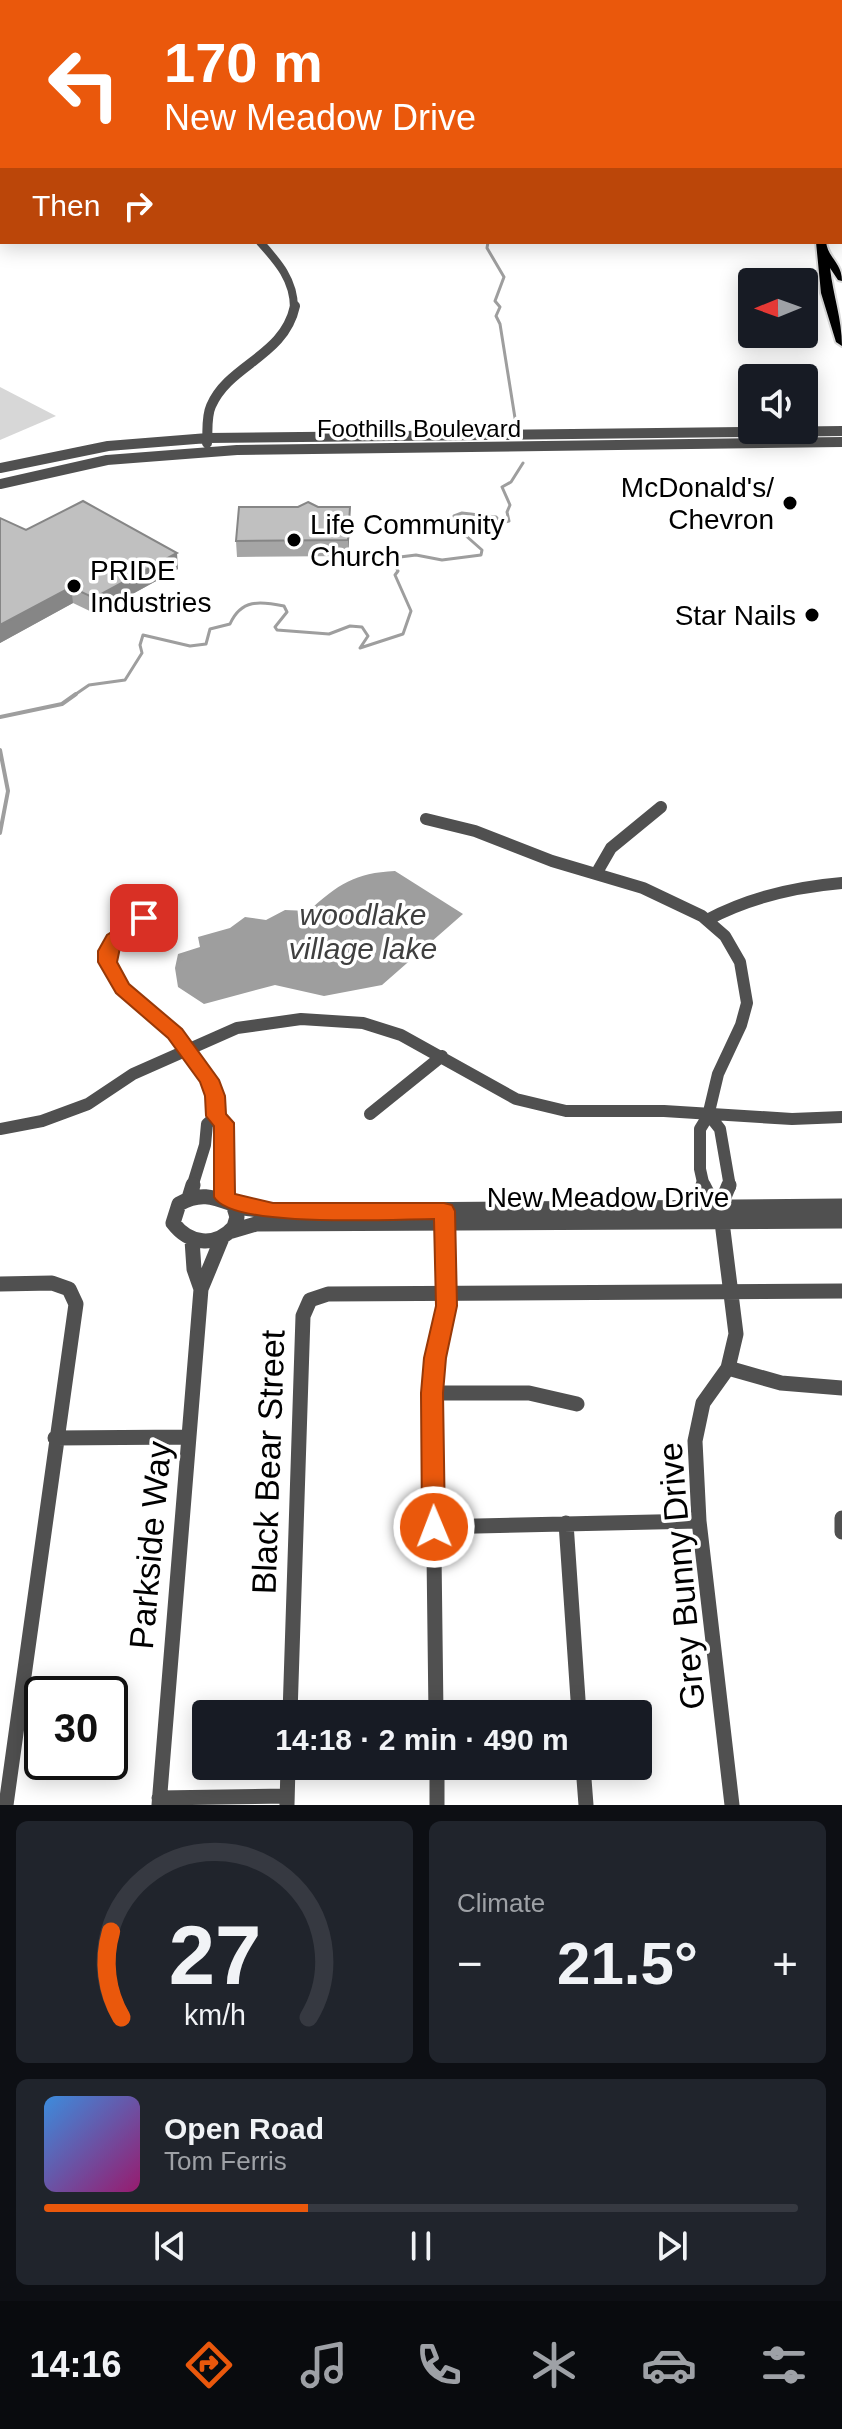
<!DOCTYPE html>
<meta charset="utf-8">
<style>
:root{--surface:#171b24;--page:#20242c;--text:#f1f3f6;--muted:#9ea1a6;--line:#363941;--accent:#ea580c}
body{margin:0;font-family:Helvetica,sans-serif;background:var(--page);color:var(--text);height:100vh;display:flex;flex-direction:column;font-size:30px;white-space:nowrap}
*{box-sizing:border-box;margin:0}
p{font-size:26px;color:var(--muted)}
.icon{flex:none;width:44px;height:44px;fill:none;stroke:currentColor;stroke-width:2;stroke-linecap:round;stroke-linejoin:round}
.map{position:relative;height:1805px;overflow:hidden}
.panel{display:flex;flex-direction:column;gap:16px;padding:16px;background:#0d0f14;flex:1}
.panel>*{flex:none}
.guide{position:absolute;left:0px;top:0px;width:842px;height:244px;box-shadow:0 4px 20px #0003;background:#ea580c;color:#fff;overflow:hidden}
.needle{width:52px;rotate:269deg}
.tools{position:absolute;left:738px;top:268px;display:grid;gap:16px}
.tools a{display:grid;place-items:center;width:80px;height:80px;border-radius:8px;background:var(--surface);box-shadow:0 4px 20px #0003;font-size:40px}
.speed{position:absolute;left:24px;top:1676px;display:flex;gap:16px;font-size:40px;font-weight:700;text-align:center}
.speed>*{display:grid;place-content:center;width:104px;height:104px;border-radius:50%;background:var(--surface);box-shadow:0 4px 20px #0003;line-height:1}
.speed .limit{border:4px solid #111;border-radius:12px;background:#fff;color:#111}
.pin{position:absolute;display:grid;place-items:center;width:68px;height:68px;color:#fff;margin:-34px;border-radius:16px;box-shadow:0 4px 12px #0006}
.me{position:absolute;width:88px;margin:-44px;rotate:359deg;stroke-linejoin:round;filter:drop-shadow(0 0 6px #0008)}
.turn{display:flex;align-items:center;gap:28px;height:168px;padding:0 32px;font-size:36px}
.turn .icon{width:104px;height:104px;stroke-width:2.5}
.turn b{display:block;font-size:56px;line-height:68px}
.then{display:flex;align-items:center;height:76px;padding:0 32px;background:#0003;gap:16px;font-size:30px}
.big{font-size:60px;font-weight:800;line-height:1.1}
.panel .widget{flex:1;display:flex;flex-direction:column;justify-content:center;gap:12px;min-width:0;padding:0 28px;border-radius:12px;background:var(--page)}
.panel .dial{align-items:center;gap:0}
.dial svg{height:208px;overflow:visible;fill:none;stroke:var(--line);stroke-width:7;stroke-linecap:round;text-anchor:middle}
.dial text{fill:var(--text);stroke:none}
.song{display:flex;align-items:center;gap:24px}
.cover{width:96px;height:96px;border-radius:12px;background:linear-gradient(135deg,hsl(210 70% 55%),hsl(320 70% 35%))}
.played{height:8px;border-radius:4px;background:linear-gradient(90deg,var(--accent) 35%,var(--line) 35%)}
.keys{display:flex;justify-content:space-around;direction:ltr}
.heat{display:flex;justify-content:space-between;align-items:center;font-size:44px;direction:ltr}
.panel .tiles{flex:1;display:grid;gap:16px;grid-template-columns:1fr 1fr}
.widget:last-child{grid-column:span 2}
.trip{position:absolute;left:192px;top:1700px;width:460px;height:80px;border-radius:8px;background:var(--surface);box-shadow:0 4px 20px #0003;font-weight:800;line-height:80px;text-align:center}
.tab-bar{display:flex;height:128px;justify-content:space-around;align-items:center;background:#090b0e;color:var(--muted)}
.tab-bar .icon{width:56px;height:56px}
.tab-bar .selected{color:var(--accent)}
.tab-bar b{font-size:36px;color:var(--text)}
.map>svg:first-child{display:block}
</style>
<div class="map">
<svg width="842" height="1805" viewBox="0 0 842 1805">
<rect width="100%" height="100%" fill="#fff"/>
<path fill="#d7d7d7" d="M 0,387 L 56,416 L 0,440 Z"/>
<path fill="#9e9e9e" d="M 395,871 L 463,914 L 382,985 L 324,996 L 275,985 L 204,1004 L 178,987 L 175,968 L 178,954 L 200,947 L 198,937 L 230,928 L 245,917 L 266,920 L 285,910 L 309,911 C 338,884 355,873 395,871 Z"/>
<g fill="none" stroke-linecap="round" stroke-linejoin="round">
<path stroke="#9e9e9e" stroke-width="3" d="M 488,242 L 487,248 L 504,277 L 495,301 L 500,307 L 496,316 L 500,324 L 515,418
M 73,696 L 89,685 L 125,680 L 142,653 L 140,645 L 143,635 L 190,646 L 206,644 L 210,629 L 230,624 C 241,599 260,601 284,606 L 287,612 L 275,627 L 277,630 L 329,634 L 350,626 L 362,627 L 368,636 L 360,648 L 403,634 L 411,611 L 395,575 L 398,571 L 395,565 L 400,557 L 416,555 L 442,560 L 481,555 L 482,550 L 456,527 L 454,516 L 462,513 L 496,517 L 501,523 L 509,521 L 507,512 L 510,505 L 502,487 L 511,482 L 523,463"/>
<path stroke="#9e9e9e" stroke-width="4" d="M 0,717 L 62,704 L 76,694
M 0,750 L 8,791 L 0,833"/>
<defs>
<path id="major" d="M 742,0 L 752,0 L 753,2 L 743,2 Z
M 759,0 L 769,0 L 769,2 L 759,2 Z
M 0,118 L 2,119 L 2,125 L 0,124 Z
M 840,219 L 842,219 L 842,231 L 840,231 Z
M 816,242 L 826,242 C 828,258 842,263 842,281 L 838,280 L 830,268 C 833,295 842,319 842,346 L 836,342 L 821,293 Z"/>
</defs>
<use href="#major" stroke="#dbdbdb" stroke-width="4"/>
<path stroke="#505050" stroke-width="8" d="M 260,242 C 278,262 294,280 294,308"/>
<path stroke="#505050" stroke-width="10" d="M 207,443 C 208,431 206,417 211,406 C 229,364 284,357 295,306
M 0,468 L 108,446 L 208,438 L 842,431
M 0,484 L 107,460 L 237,450 L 842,442"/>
<path stroke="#505050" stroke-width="12" d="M 426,819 L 475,831 L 552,861 L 643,888 L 702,916 L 725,936 L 740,962 L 747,1003 L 741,1025 L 718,1074 L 708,1116 L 700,1129 L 700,1169 L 704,1187
M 596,874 L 611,848 L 661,807
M 144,918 C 131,926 111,934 108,951 C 102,984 155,1015 176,1035 C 186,1045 195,1056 203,1069 C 212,1084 215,1099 216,1116 L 224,1123 L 225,1187
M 707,920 C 750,897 794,887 842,883
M 370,1114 L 442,1056
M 709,1115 L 720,1129 L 730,1187
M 0,1129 L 42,1121 L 88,1104 L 133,1074 L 237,1028 L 301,1019 L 363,1023 L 401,1035 L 516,1099 L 566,1111 L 664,1111 L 792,1119 L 842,1117
M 192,1187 L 205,1145 L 207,1124 L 216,1116"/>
<path stroke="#505050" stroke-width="15" d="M 225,1185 L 225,1197
M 703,1185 L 722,1222 L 736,1334 L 728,1368 L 703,1403 L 695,1441 L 699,1521 L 732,1805
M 189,1198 L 193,1185
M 233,1204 L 237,1217 L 234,1227 C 215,1248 189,1244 173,1223 L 179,1204 C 203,1190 217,1199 241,1207 C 251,1210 262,1210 273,1211 L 842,1206
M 719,1209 L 729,1185
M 232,1231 L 256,1224 L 842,1221
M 192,1240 L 194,1269 L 201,1289
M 0,1284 L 52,1283 L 69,1289 L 76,1304 L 6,1805
M 728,1368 L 781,1383 L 842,1388
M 432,1393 L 529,1393 L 577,1404
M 55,1438 L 189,1437
M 842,1518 L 842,1532
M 566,1523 L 579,1714
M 434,1527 L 699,1521
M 290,1714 L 303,1316 L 310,1300 L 328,1294 L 842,1291
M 436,1714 L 432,1393 L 435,1358 L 447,1306 L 445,1218
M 437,1766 L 437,1805
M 583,1766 L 586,1805
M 159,1798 L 287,1796
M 159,1805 L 201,1289 L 222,1238
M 287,1805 L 288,1766"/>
<use href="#major" fill="#000" fill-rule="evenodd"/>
</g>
<path fill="#a5a5a5" d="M 0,518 L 26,530 L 178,569 L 96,614 L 73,603 L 0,643 Z
M 350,524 L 348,556 L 237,557 L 236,541 Z"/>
<path fill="#868686" d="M 350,507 L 350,524 L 348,556 L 348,540 Z
M 177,553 L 178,569 L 96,614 L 94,598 Z
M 71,587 L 73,603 L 0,643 L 0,625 Z"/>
<path fill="#c0c0c0" stroke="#868686" stroke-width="2" d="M 83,501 L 177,553 L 94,598 L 71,587 L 0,625 L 0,518 L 26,530 Z
M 308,502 L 318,507 L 350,507 L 348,540 L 236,541 L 239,507 L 298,507 Z"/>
<path fill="#ea580c" stroke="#983908" stroke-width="2" d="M 144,912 L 153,918 L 121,943 L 117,962 L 129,984 L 182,1029 L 219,1080 L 225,1096 L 226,1114 L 234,1123 L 235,1194 L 273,1203 L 444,1203 L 452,1205 L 455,1211 L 457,1306 L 446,1358 L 443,1393 L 445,1527 L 442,1534 L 434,1537 L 425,1534 L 422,1527 L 421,1393 L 424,1358 L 436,1306 L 434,1219 C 395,1219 232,1229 214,1197 L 214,1126 L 206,1116 L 205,1096 L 200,1082 L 168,1038 L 116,993 L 98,962 L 98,951 L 107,935 Z"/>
<g fill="#000" stroke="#fff" stroke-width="3">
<circle cx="790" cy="503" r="8"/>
<circle cx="294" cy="540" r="8"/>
<circle cx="74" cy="586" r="8"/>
<circle cx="812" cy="615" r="8"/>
</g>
<g text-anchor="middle" stroke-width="7" stroke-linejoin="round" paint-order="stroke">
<g font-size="24" fill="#000" stroke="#fff">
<text x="419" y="437">Foothills Boulevard</text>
</g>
<g font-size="28" fill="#000" stroke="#fff" text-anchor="end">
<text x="774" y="497">McDonald's/<tspan x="774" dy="32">Chevron</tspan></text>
<text x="310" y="534" text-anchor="start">Life Community<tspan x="310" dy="32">Church</tspan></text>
<text x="90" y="580" text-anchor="start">PRIDE<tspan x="90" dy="32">Industries</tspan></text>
<text x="796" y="625">Star Nails</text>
</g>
<g font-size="28" fill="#000" stroke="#fff">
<text x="608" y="1207">New Meadow Drive</text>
</g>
<g font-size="30" font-style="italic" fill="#3f3f3f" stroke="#fff">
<text x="363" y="925">woodlake<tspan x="363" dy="34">village lake</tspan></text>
</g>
<g font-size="34" fill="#000" stroke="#fff">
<text transform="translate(268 1462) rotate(-88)" y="12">Black Bear Street</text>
<text transform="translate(150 1545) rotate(-85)" y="12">Parkside Way</text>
<text transform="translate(681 1576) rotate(-95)" y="12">Grey Bunny Drive</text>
</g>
</g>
</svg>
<div class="tools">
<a><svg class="needle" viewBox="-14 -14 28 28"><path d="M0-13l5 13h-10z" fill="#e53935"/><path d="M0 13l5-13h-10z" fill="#9ea1a6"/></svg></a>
<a><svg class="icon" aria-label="sound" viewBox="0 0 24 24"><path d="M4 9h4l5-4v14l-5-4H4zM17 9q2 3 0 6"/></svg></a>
</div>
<div class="speed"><div class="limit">30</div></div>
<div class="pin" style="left:144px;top:918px;background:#d93025"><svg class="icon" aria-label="arrive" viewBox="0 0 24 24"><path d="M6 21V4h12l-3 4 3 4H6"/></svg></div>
<svg class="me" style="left:434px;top:1527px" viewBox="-20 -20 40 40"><circle r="17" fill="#ea580c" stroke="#fff" stroke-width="3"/><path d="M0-11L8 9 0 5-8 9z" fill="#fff"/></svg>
<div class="trip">14:18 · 2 min · 490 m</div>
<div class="guide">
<div class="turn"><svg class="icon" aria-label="left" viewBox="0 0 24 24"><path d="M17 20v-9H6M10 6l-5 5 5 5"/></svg><div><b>170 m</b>New Meadow Drive</div></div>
<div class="then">Then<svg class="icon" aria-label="right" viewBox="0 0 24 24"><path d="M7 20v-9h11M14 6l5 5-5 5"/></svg></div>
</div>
</div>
<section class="panel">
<div class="tiles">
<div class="widget dial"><svg viewBox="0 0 100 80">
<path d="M14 69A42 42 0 1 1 86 69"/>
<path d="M14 69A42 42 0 0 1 10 36" stroke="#ea580c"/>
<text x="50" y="56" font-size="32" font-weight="700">27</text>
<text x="50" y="72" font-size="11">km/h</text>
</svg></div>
<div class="widget"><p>Climate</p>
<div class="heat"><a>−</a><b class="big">21.5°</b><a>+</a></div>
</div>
<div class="widget">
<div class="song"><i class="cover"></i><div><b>Open Road</b><p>Tom Ferris</p></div></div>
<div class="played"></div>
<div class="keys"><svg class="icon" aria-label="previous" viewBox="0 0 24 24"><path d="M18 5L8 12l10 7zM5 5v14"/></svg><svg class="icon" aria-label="pause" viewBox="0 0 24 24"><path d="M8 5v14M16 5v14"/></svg><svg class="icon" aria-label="next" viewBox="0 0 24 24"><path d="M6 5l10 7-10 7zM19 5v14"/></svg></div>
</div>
</div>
</section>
<nav class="tab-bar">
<b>14:16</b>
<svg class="icon selected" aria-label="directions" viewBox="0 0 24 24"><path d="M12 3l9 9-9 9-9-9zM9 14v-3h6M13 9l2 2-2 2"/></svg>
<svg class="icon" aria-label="music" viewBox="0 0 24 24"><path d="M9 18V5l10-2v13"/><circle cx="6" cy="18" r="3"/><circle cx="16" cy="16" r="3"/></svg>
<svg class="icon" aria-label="phone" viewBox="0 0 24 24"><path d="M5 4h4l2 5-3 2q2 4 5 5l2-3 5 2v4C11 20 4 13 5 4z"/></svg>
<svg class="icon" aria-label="climate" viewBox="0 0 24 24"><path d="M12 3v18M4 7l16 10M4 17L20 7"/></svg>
<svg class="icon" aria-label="car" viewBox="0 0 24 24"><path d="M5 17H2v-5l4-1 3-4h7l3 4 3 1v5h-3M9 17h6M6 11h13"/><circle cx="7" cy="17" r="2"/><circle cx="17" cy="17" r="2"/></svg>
<svg class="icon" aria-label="filters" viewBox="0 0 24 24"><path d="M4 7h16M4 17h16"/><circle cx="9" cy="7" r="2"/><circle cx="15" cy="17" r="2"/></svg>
</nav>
